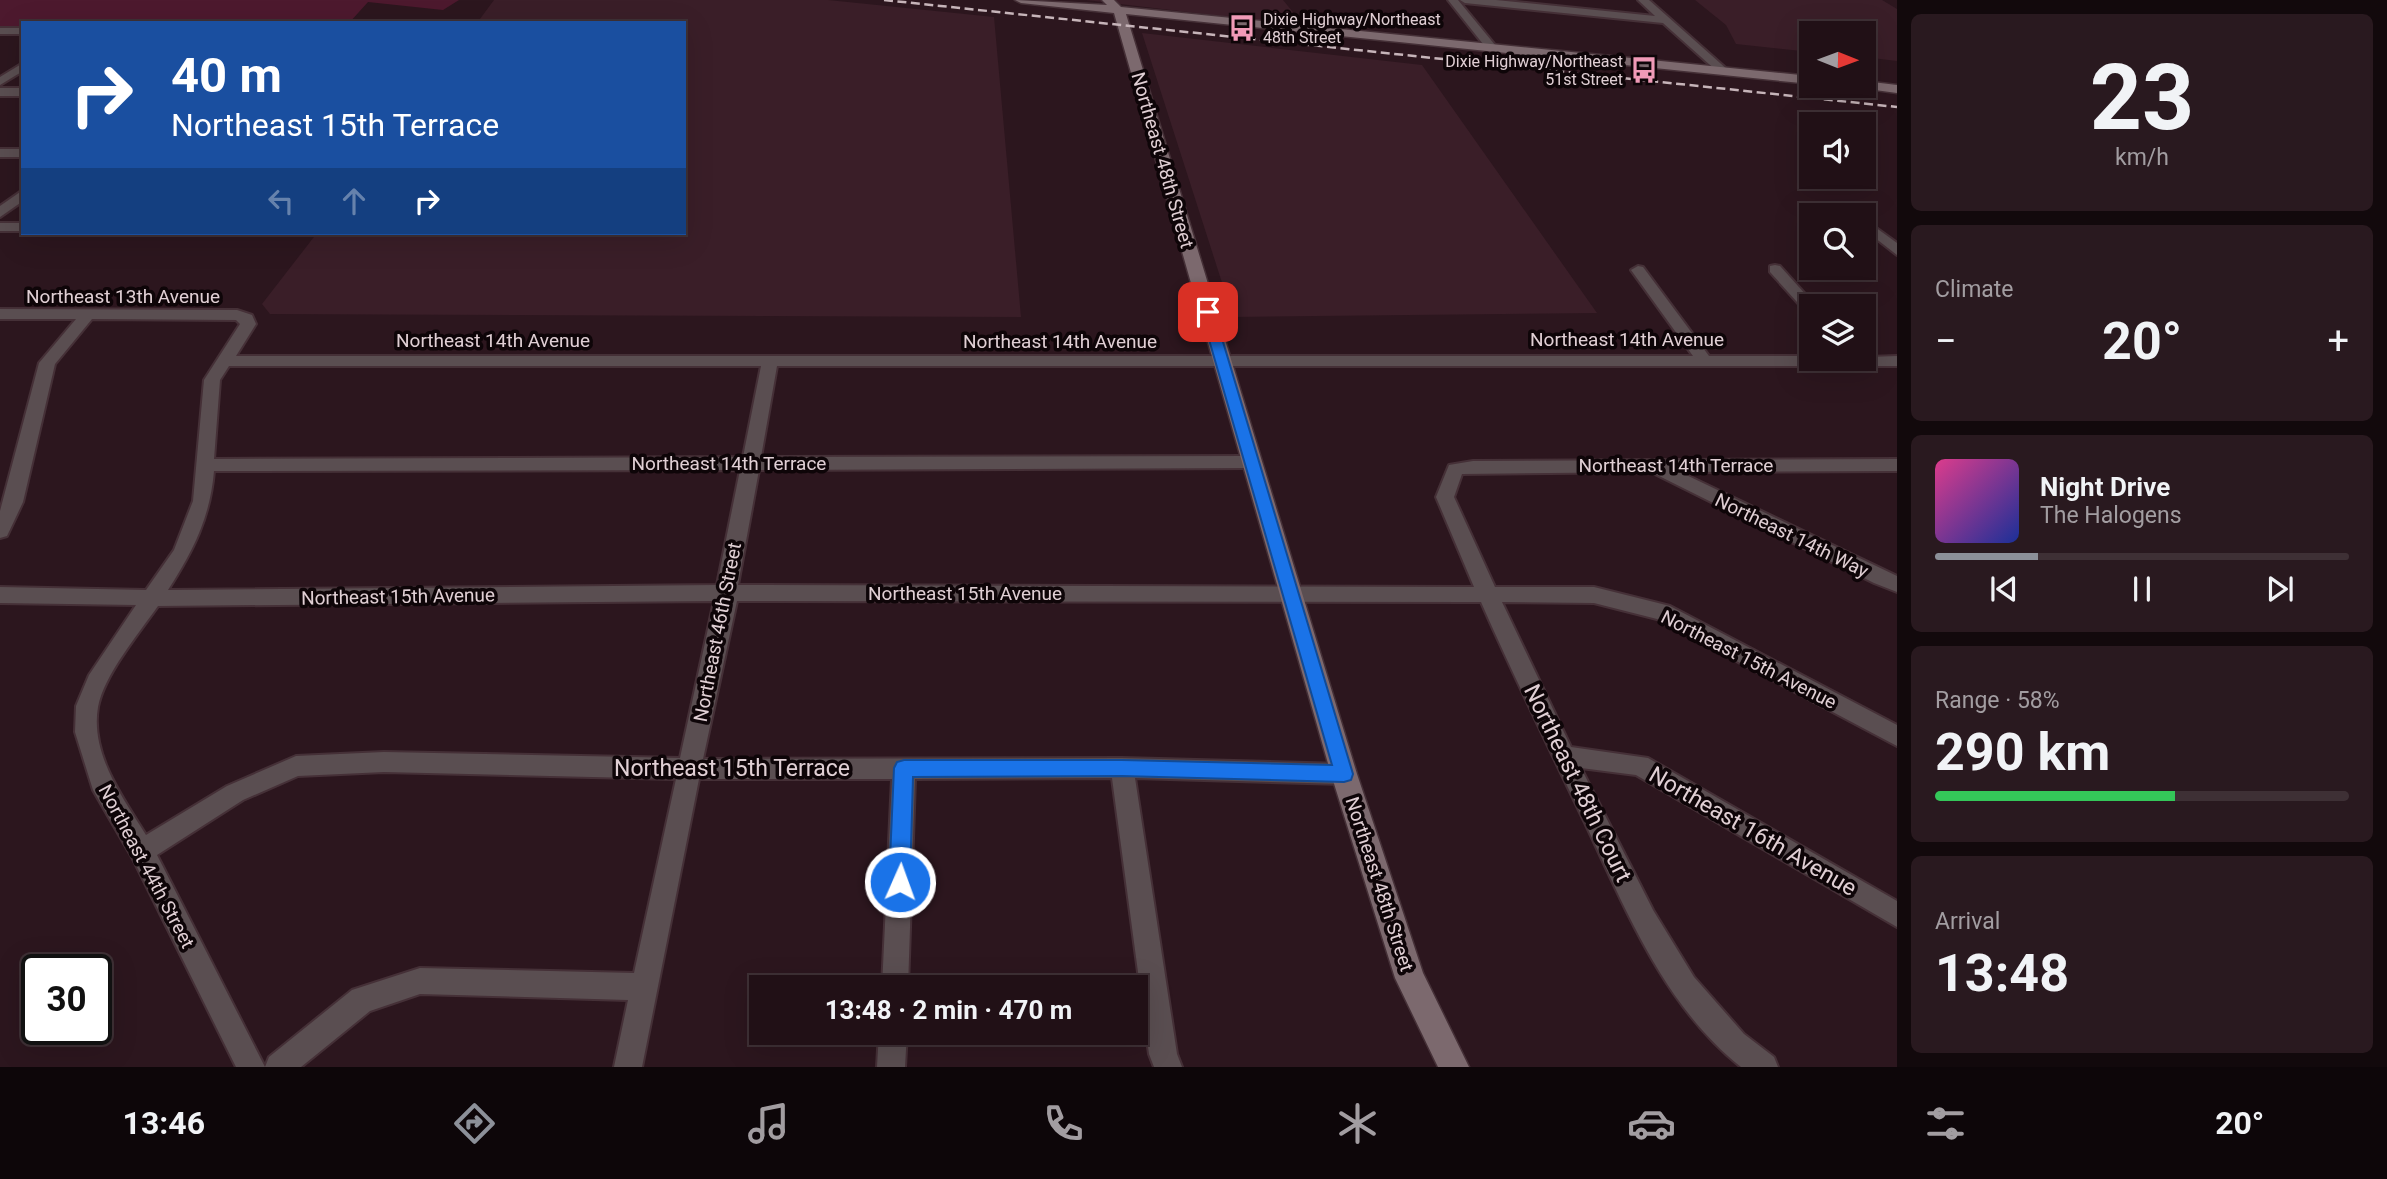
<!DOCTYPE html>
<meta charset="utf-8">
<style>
:root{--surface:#211016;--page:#29191f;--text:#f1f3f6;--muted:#a29da1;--line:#3e3035;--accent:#8c9099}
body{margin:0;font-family:Roboto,sans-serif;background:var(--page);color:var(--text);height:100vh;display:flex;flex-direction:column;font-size:26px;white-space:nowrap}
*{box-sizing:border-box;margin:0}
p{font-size:23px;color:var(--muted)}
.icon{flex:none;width:38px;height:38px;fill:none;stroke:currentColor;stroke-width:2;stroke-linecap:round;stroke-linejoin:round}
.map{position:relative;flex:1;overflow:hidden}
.panel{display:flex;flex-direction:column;gap:14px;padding:14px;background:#12090c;width:490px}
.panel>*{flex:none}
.top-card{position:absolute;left:21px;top:21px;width:665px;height:214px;border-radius:0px;box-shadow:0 7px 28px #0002,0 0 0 2px var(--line);background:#1a4fa0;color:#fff;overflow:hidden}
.needle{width:46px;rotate:91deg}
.tools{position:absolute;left:1799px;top:21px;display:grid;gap:14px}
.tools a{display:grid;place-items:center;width:77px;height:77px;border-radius:0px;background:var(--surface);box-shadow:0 7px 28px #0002,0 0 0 2px var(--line);font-size:35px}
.speed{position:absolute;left:21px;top:954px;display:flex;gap:14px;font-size:35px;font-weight:700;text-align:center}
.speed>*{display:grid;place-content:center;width:91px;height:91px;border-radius:50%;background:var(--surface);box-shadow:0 7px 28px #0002,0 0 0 2px var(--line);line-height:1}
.speed .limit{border:4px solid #111;border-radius:10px;background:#fff;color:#111}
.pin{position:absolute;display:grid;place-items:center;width:60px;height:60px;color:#fff;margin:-30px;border-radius:14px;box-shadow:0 4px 10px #0006}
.me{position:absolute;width:77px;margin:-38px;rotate:2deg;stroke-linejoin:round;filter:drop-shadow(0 0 5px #0008)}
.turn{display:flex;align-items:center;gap:24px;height:147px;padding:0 35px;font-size:32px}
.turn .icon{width:91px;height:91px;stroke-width:2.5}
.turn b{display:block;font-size:49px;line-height:60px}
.lanes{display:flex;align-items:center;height:66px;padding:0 35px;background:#0003;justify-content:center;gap:35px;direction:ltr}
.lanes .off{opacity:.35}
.big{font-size:52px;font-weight:700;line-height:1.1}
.panel .tile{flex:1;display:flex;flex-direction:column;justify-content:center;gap:10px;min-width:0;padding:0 24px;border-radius:10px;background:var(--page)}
.panel .dial{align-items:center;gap:0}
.dial b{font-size:91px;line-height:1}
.song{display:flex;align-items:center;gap:21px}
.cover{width:84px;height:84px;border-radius:10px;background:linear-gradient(135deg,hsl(330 70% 55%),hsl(230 70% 35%))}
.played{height:7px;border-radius:4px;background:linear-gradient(90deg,var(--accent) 25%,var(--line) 25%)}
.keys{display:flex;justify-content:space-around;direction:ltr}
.heat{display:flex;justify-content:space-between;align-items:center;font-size:38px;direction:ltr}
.charge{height:10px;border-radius:5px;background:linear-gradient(90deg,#34c759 58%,var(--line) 0)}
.trip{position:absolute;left:749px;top:975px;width:399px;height:70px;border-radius:0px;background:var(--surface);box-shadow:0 7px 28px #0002,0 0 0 2px var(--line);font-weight:700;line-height:70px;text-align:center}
.tab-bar{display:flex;height:112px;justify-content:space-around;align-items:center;background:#0d0609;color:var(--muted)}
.tab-bar .icon{width:49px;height:49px}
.tab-bar .selected{color:var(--accent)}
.tab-bar b{font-size:32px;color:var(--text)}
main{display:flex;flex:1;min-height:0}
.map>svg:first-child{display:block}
</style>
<main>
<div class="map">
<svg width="1897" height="1067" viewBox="0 0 1897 1067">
<rect width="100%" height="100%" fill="#2c161e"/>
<path fill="#3a1e28" d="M 494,0 L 828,0 L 994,17 L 1021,317 L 270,314 L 262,304 L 317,233 L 684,233 L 684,23 L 477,23 Z
M 1086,0 L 1283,0 L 1297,17 L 1297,25 Z
M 1695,0 L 1882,0 L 1897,9 L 1897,61 L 1864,57 L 1864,33 L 1811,33 L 1811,52 L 1736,44 L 1726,25 Z
M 1142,33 L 1422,65 L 1597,313 L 1233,317 Z"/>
<path fill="#4d192e" d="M 0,0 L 459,0 L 443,10 L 368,2 L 349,23 L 23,23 L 23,27 L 0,27 Z"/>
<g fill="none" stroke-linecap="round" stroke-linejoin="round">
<defs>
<path id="street" d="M 1448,0 L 1458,0 L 1495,45 L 1495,49 L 1487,49 Z
M 1460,0 L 1496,0 L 1655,16 L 1638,0 L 1649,0 L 1729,71 L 1719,73 L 1663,23 L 1465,3 Z
M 0,28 L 23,28 L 23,34 L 0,34 Z
M 23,63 L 23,71 L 0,85 L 0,77 Z
M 0,88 L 23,88 L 23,96 L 0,96 Z
M 0,149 L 23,149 L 23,157 L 0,157 Z
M 23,190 L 23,201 L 0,217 L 0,206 Z
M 0,223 L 23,223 L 23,231 L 0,231 Z
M 1875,227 L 1897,243 L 1897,255 L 1870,234 L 1868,231 Z
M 1775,265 L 1780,266 L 1816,306 L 1811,306 L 1811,314 L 1806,312 L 1770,272 L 1770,266 Z
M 1638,266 L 1643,267 L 1709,356 L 1811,356 L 1811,359 L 1897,356 L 1897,366 L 777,366 L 761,457 L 1251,456 L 1260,462 L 1251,468 L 759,470 L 738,585 L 1474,587 L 1436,497 L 1449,465 L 1473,461 L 1897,459 L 1897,471 L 1680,472 L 1897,576 L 1897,592 L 1874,583 L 1651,472 L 1462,474 L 1454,497 L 1495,587 L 1594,587 L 1670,606 L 1897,725 L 1897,746 L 1657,619 L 1594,603 L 1502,602 L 1571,747 L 1648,758 L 1897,901 L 1897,927 L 1636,775 L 1581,768 L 1653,910 L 1694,977 L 1744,1034 L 1774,1057 L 1778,1067 L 1741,1067 C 1664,1006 1626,910 1585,823 C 1550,750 1514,677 1481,602 L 737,601 L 703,759 L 1122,758 L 1344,764 L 1352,767 L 1356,774 L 1352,781 L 1344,784 L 1135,778 L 1177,1054 L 1182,1067 L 1154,1067 L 1149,1054 L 1112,778 L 915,779 L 908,987 L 882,987 L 892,779 L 699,779 L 642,1067 L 614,1067 L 628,1000 L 420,994 L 370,1011 L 301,1067 L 236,1067 L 133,859 L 93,790 L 75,732 L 76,706 L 89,675 L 136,605 L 0,603 L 0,587 L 146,590 L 174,550 L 193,501 L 204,380 L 240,324 L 236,320 L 92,319 L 55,364 L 23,502 L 7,536 L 0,538 L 0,511 L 39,363 L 76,319 L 0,319 L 0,309 L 237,310 L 252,315 L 256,324 L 236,356 L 1693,356 L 1631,270 ZM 229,366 L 761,366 L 743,457 L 214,459 L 220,380 ZM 740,470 L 717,585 L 168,590 C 193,551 210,518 214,471 ZM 714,601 L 680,758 L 384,752 L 296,756 L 227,786 L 146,835 C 123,798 90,754 98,707 C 104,675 139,633 158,606 ZM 384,772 L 676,779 L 634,973 L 420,968 L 352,990 L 269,1057 L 265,1067 L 157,855 L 243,800 L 298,776 Z
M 879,1032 L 907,1032 L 905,1067 L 877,1067 Z"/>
<path id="secondary" d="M 1015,0 L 1107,5 L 1102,0 L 1114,0 L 1121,7 L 1811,76 L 1811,84 L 1126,14 L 1357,774 L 1423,973 L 1469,1067 L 1438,1067 L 1395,978 L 1331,774 L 1114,13 L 1021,3 Z
M 1864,81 L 1897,85 L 1897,93 L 1860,88 Z"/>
</defs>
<use href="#street" stroke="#453037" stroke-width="4"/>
<use href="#secondary" stroke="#453037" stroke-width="3"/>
<use href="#street" fill="#5a4e51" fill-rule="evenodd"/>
<use href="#secondary" fill="#7c696e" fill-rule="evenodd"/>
<path stroke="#c6b4b9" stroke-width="2.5" stroke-dasharray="9 4.5" stroke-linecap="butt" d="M 884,0 L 1897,107"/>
</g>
<path fill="#1a73e8" stroke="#114b97" stroke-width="2" d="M 1208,308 L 1214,312 L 1353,774 L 1351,780 L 1344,782 L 1122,776 L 913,777 L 910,882 L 907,889 L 900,891 L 892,889 L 889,882 L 894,768 L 897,762 L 904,760 L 1122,760 L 1332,765 L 1201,312 Z"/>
<defs>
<symbol id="bus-bare" viewBox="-9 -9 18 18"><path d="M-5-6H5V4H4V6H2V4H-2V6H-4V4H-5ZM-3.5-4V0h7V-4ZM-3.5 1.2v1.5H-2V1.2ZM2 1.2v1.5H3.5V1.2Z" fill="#f09ab7" stroke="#0e0508" stroke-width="2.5" paint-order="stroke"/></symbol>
</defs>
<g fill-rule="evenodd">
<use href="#bus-bare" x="1223" y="9" width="38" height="38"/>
<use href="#bus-bare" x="1625" y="51" width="38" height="38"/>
</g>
<g text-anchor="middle" stroke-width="7" stroke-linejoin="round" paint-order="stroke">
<g font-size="16" fill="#e0cfd4" stroke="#0e0508" text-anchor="start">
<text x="1263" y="25">Dixie Highway/Northeast<tspan x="1263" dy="18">48th Street</tspan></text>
<text x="1623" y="67" text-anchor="end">Dixie Highway/Northeast<tspan x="1623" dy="18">51st Street</tspan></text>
</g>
<g font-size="19" fill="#e0cfd4" stroke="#0e0508">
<text transform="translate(1163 160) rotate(74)" y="7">Northeast 48th Street</text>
<text x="123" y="303">Northeast 13th Avenue</text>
<text x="1627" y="346">Northeast 14th Avenue</text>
<text x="493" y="347">Northeast 14th Avenue</text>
<text x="1060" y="348">Northeast 14th Avenue</text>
<text x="729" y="470">Northeast 14th Terrace</text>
<text x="1676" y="472">Northeast 14th Terrace</text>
<text transform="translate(1792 535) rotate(26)" y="7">Northeast 14th Way</text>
<text x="965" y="600">Northeast 15th Avenue</text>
<text transform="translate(398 596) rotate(-1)" y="7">Northeast 15th Avenue</text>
<text transform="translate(717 632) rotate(-79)" y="7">Northeast 46th Street</text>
<text transform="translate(1749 659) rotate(27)" y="7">Northeast 15th Avenue</text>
<text transform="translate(147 866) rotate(62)" y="7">Northeast 44th Street</text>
<text transform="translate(1380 884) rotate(72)" y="7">Northeast 48th Street</text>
</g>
<g font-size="23" fill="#e0cfd4" stroke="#0e0508">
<text x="732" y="776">Northeast 15th Terrace</text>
<text transform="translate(1578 783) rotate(64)" y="8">Northeast 48th Court</text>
<text transform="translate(1753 831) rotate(30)" y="8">Northeast 16th Avenue</text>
</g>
</g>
</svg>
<div class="tools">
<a><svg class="needle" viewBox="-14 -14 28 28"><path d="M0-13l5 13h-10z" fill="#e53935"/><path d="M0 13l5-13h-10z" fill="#a29da1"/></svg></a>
<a><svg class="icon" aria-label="sound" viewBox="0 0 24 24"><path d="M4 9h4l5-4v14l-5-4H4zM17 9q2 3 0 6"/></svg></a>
<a><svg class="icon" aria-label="search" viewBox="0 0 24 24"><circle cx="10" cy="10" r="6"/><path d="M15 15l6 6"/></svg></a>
<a><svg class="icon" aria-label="layers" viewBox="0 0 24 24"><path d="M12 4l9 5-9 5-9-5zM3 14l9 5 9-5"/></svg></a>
</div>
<div class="speed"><div class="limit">30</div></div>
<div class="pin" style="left:1208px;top:312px;background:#d93025"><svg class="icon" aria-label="arrive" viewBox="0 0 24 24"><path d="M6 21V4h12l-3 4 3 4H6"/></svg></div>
<svg class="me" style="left:900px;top:882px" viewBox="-20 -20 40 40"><circle r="17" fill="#1a73e8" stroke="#fff" stroke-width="3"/><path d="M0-11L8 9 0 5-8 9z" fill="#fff"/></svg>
<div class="trip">13:48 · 2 min · 470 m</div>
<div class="top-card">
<div class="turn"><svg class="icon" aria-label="right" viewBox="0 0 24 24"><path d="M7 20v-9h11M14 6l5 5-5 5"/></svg><div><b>40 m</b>Northeast 15th Terrace</div></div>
<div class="lanes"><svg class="icon off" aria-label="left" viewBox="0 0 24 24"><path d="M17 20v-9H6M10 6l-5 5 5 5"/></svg><svg class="icon off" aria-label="ahead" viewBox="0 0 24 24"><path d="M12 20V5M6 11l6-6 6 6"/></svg><svg class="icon" aria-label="right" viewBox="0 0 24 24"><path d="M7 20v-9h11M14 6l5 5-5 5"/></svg></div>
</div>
</div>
<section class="panel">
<div class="tile dial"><b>23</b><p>km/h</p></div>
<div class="tile"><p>Climate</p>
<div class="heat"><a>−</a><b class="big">20°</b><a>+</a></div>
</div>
<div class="tile">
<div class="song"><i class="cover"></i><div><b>Night Drive</b><p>The Halogens</p></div></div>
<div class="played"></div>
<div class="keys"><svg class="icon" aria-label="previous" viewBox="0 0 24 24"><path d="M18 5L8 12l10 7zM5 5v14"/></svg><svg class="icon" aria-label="pause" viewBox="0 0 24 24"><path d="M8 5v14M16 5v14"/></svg><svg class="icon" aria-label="next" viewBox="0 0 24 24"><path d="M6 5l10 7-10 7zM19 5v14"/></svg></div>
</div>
<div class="tile"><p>Range · 58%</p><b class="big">290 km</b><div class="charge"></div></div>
<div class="tile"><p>Arrival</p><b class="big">13:48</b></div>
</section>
</main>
<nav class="tab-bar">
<b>13:46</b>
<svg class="icon selected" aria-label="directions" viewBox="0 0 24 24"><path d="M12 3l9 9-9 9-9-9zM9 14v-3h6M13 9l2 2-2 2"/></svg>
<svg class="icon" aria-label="music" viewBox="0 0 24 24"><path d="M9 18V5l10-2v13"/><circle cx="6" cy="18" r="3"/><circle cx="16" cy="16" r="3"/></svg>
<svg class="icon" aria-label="phone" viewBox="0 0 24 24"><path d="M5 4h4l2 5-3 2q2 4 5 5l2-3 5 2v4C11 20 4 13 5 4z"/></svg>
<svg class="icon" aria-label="climate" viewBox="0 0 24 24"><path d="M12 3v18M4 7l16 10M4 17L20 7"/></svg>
<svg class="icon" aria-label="car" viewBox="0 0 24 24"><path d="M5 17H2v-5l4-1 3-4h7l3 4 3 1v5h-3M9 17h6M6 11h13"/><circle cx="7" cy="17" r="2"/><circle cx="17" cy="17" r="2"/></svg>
<svg class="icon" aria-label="filters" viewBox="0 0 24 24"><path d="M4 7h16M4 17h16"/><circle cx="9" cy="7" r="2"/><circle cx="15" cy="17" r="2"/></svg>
<b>20°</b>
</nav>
